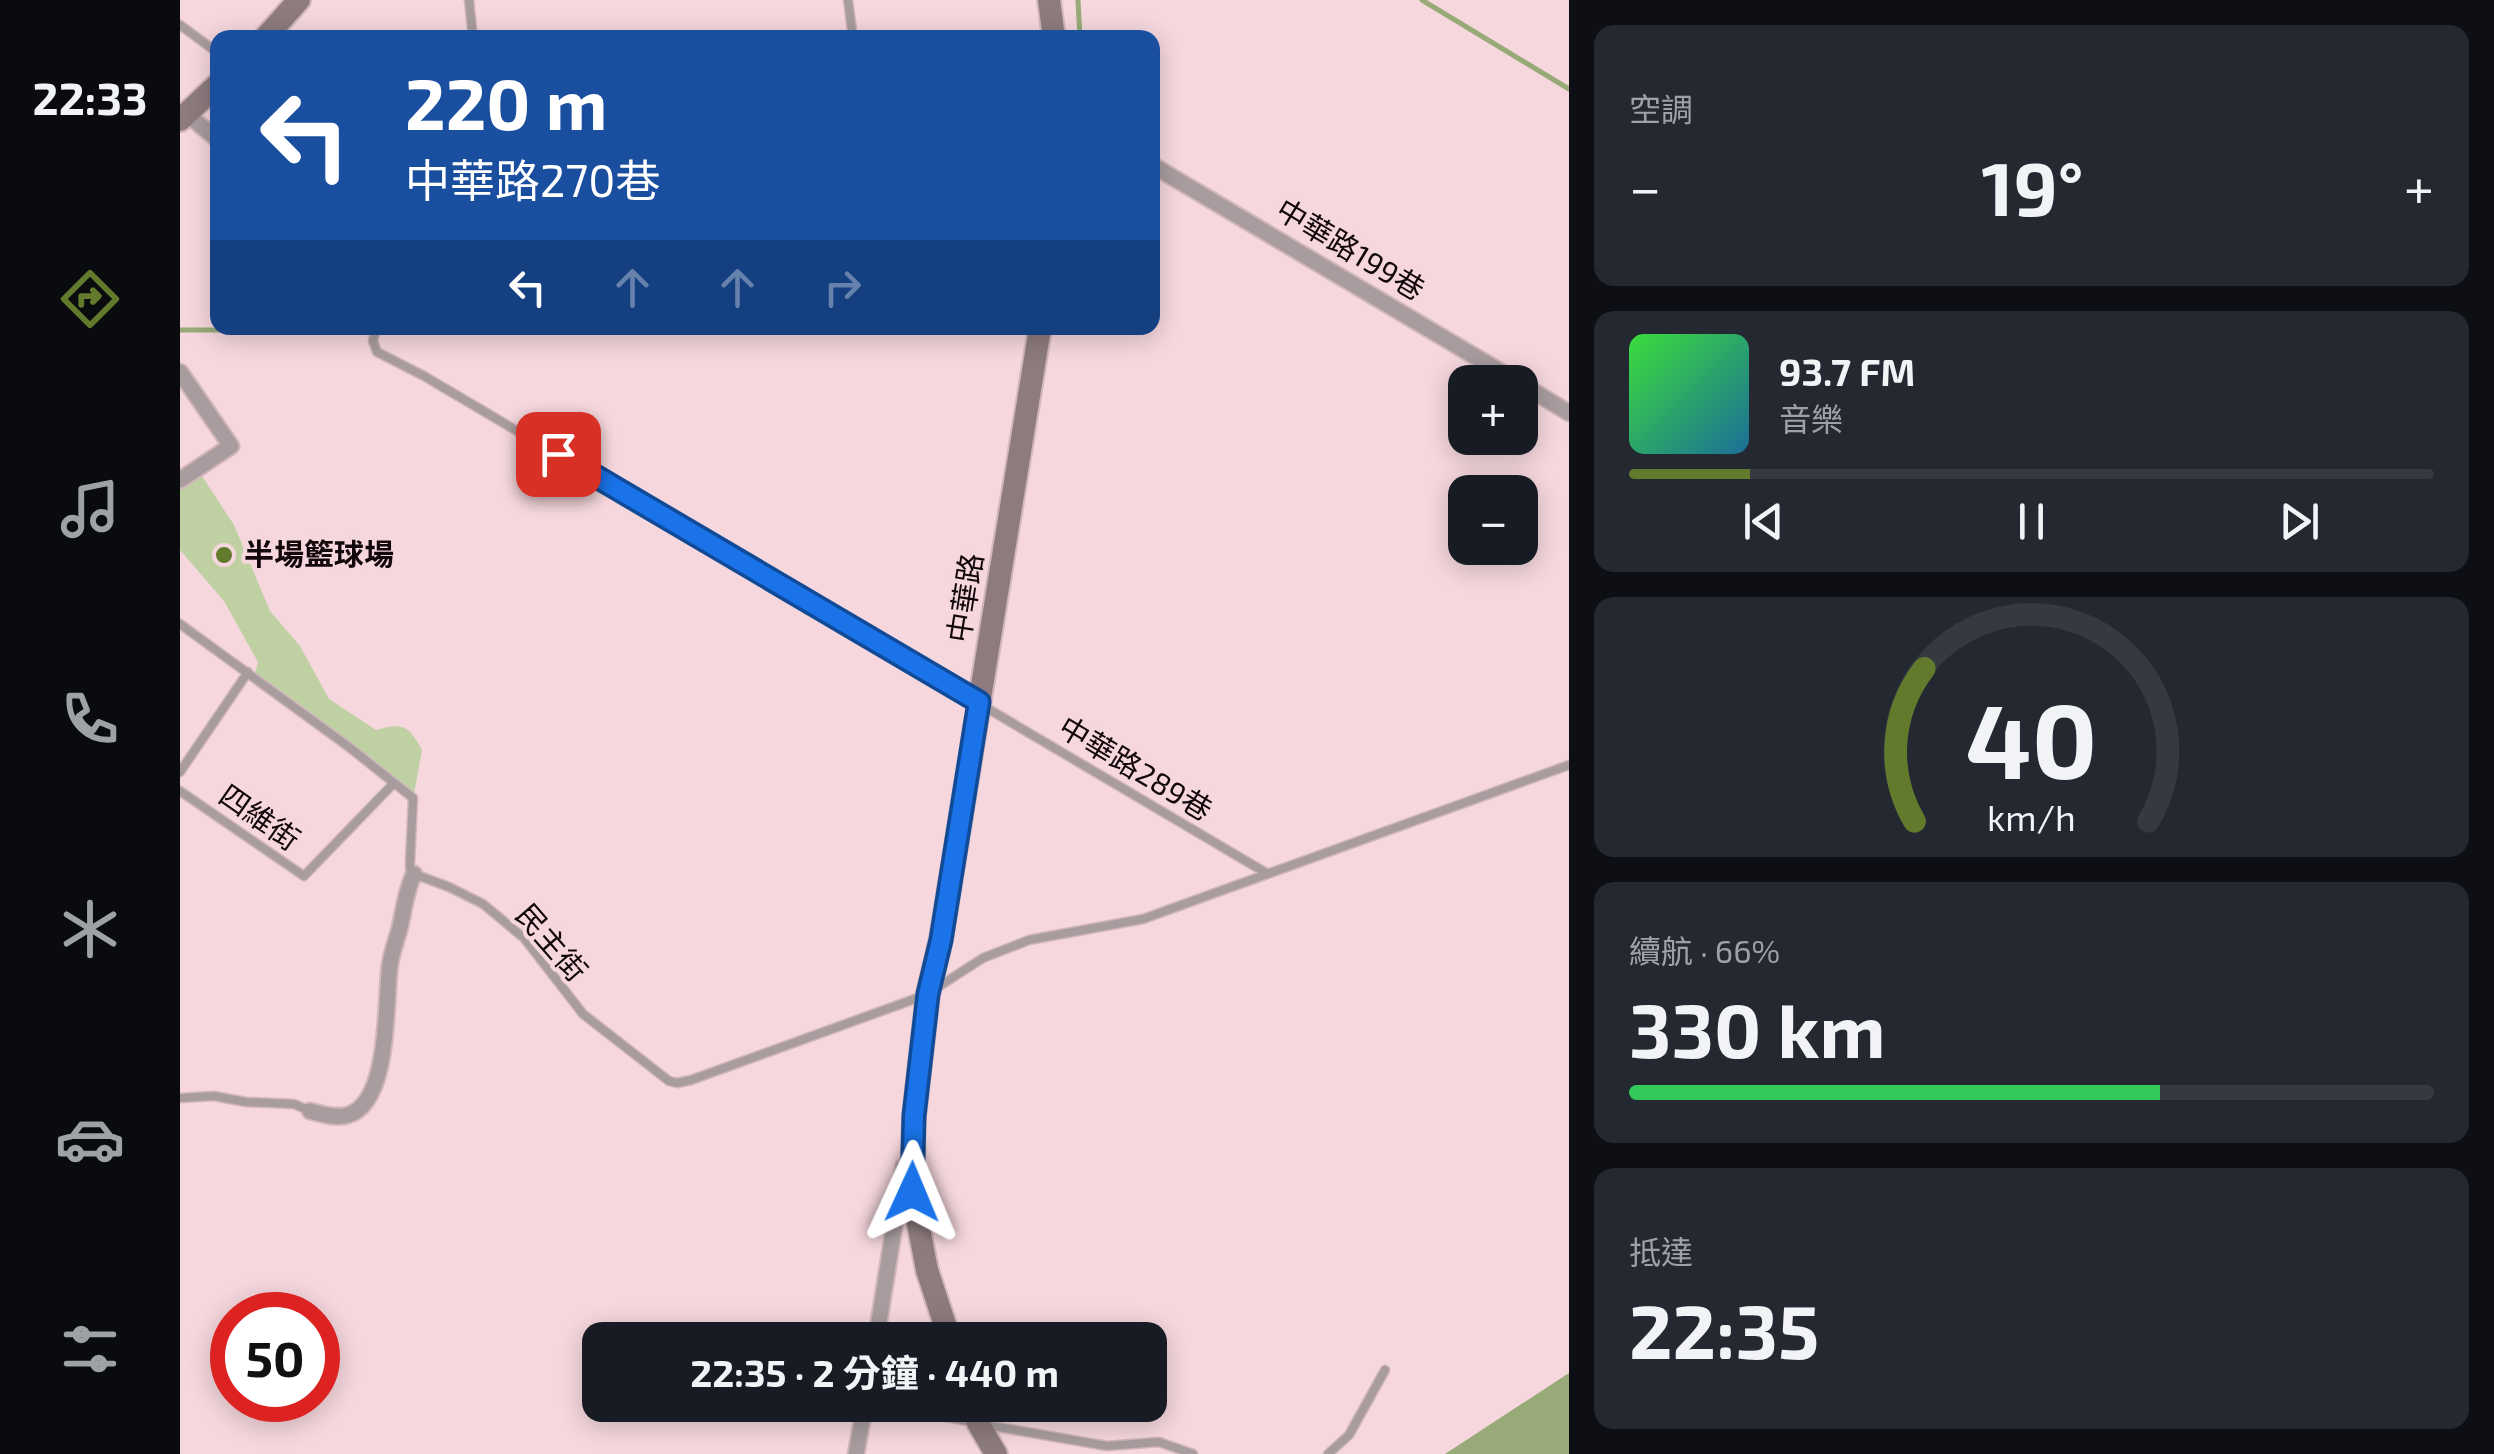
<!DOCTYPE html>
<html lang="zh-TW">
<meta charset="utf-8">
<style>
:root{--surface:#171b24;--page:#242831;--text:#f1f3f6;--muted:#9ea1a6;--line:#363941;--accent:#627a2c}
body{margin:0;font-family:"Exo 2","Noto Sans TC",sans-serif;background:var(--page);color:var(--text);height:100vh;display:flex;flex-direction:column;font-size:38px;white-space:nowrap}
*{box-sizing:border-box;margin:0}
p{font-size:32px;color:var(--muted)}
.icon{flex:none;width:55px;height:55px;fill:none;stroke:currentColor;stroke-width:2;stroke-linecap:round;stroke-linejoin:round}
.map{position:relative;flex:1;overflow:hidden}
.details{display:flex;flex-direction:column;gap:25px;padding:25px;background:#0d0f14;width:925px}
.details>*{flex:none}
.hud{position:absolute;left:30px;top:30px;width:950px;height:305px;border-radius:20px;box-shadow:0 5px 25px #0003;background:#1a4fa0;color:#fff;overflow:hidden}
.fabs{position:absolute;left:1268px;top:365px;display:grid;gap:20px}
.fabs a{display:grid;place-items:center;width:90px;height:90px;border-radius:20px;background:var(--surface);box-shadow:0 5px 25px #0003;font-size:50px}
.speed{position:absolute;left:30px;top:1292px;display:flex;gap:20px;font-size:50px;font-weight:700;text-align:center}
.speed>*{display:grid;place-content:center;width:130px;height:130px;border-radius:50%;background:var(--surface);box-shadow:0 5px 25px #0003;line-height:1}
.speed .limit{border:15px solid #d22;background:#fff;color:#111}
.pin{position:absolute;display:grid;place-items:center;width:85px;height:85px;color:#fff;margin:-42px;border-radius:20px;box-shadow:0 5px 15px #0006}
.me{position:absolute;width:110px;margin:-55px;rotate:1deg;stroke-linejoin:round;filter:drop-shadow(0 0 8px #0008)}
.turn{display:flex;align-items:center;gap:35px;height:210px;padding:0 30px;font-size:45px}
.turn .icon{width:130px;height:130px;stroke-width:2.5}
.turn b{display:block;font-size:70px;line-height:85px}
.lanes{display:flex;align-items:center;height:95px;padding:0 30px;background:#0003;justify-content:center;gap:50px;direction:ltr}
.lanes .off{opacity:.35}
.big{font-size:75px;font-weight:700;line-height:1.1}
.details .card{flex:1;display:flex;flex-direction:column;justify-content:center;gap:15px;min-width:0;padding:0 35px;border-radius:20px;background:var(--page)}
.details .dial{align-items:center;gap:0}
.dial svg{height:260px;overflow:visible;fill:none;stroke:var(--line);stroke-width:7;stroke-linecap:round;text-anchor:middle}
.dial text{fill:var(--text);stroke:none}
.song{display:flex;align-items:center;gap:30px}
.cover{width:120px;height:120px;border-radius:15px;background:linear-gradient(135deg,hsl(120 70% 55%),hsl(200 70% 35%))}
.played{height:10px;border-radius:5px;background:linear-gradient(90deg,var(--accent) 15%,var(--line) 15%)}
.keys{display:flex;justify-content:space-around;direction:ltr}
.heat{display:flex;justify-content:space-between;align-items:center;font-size:55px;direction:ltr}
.charge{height:15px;border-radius:8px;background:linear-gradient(90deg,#34c759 66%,var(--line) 0)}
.trip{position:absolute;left:402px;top:1322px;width:585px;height:100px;border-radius:20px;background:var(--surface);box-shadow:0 5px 25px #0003;font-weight:700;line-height:100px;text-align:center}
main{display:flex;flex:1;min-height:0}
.tab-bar{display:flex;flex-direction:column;width:180px;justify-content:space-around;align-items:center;background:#090b0e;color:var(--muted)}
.tab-bar .icon{width:70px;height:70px}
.tab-bar .current{color:var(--accent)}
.tab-bar b{font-size:45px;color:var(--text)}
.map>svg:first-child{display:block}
</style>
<main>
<nav class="tab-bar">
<b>22:33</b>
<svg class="icon current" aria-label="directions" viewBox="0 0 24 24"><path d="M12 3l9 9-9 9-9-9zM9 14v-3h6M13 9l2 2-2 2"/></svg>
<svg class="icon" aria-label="music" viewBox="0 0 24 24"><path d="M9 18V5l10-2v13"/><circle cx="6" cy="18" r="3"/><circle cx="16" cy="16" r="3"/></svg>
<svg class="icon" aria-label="phone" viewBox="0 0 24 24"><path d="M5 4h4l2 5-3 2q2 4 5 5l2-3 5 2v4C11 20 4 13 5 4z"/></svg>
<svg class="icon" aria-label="climate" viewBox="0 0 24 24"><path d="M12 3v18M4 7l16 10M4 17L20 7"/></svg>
<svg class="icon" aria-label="car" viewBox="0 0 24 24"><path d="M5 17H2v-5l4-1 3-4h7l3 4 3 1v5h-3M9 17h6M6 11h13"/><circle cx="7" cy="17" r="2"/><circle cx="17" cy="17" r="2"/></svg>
<svg class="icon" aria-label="filters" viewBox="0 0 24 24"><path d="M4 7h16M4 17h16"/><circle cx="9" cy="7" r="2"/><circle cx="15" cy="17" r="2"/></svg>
</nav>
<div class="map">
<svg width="1389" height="1454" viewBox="0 0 1389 1454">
<rect width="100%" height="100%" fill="#f5d7dd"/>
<path fill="#bfd0a2" d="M 20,473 L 54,525 L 90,611 L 120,646 L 149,699 L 196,730 C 223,722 229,726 242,750 L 234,794 L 75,673 L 78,662 L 44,601 L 0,550 L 0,486 Z"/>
<path fill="#97aa77" d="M 1389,1373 L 1389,1454 L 1265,1454 Z"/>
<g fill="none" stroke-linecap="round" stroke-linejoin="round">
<path stroke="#97aa77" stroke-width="5" d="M 898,0 L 900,38
M 1242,0 L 1389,89
M 0,330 L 39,330 L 43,328"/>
<defs>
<path id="lane" d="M 289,0 L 293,38
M 668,0 L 673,38
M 0,25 L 38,53
M 196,328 L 193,341 L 197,352 L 244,376 L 1088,874
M 0,624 L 169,747 L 233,798 L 230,862 L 230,869 L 234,874 L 269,887 L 303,904 L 344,938 L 403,1014 L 489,1081 L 497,1083 L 511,1080 L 743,996
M 0,772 L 68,672
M 0,791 L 124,876 L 214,783
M 755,989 L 803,958 L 849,940 L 963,919 L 1389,765
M 0,1098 L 34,1096 L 66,1102 L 114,1104 L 130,1111
M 704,1405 L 793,1422
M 806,1425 L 927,1446 L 979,1442 L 1013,1454
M 1148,1454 L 1169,1435 L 1205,1370"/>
<path id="street" d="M 7,114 L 38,140
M 972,165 L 1338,382
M 0,372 L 51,446 L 0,480
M 1340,383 L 1389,413
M 130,1111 C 141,1114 157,1119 168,1115 C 211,1102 205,999 210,964 C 212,951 217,939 220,927 C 224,909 226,890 234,874
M 696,1340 L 724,1166
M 676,1454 L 685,1405"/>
<path id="secondary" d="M 869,0 L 874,38
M 85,38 L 119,0
M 0,120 L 38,84
M 770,1340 L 747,1270 L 732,1192 L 734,1116 L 748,994 L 761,939 L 860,328
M 792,1405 L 798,1423 L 816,1454"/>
</defs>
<use href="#lane" stroke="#d1b6bb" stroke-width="11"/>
<use href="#street" stroke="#d1b6bb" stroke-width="19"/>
<use href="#secondary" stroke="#d1b6bb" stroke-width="26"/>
<use href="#lane" stroke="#a89c9e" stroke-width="8"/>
<use href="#street" stroke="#a89c9e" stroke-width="15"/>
<use href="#secondary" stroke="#8d7b7e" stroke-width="22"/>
</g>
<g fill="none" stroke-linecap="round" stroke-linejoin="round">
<defs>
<path id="route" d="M 378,454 L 799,702 L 761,940 L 748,994 L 734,1116 L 732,1192"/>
</defs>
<use href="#route" stroke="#114b97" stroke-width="25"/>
<use href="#route" stroke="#1a73e8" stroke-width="18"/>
</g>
<circle fill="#627a2c" stroke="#f5d7dd" stroke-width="4" cx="44" cy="555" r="10"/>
<g text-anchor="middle" stroke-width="8" stroke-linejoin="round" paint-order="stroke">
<g font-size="30" fill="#12080b" stroke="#f5d7dd">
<text transform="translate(1170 250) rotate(31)" y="10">中華路199巷</text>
<text transform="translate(786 598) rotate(-81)" y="10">中華路</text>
<text transform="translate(955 769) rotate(31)" y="10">中華路289巷</text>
<text transform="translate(79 818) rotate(35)" y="10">四維街</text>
<text transform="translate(371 943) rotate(49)" y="10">民主街</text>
</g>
<g font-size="30" font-weight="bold" fill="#12080b" stroke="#f5d7dd" text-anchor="start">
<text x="64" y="565">半場籃球場</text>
</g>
</g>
</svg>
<div class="fabs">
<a>+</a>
<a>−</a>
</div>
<div class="speed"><div class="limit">50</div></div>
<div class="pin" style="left:378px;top:454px;background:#d93025"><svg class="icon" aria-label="arrive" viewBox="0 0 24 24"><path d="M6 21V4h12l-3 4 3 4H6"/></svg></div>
<svg class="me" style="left:732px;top:1192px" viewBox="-20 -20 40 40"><path d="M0-17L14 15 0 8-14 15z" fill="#1a73e8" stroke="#fff" stroke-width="4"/></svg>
<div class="trip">22:35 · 2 分鐘 · 440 m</div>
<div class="hud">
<div class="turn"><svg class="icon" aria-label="left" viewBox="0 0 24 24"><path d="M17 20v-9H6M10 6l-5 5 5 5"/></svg><div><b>220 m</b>中華路270巷</div></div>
<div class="lanes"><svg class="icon" aria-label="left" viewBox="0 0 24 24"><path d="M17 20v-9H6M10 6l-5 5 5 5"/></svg><svg class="icon off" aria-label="ahead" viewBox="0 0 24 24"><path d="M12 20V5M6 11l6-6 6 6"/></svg><svg class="icon off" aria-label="ahead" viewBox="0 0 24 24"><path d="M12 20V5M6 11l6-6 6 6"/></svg><svg class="icon off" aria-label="right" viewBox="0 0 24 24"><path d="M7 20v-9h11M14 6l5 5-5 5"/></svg></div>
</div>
</div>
<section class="details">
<div class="card"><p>空調</p>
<div class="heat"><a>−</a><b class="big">19°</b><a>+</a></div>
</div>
<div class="card">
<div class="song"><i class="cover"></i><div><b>93.7 FM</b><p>音樂</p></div></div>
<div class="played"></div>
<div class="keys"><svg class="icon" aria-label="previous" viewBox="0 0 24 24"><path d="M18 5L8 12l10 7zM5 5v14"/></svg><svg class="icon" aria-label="pause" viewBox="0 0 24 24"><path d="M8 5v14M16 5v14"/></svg><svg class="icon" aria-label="next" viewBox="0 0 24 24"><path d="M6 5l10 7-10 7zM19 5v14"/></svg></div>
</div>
<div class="card dial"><svg viewBox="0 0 100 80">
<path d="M14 69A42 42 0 1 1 86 69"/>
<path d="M14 69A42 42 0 0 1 17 22" stroke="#627a2c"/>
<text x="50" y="56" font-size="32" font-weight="700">40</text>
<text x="50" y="72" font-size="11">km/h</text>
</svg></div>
<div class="card"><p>續航 · 66%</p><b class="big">330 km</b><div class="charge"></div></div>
<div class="card"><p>抵達</p><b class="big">22:35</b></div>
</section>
</main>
